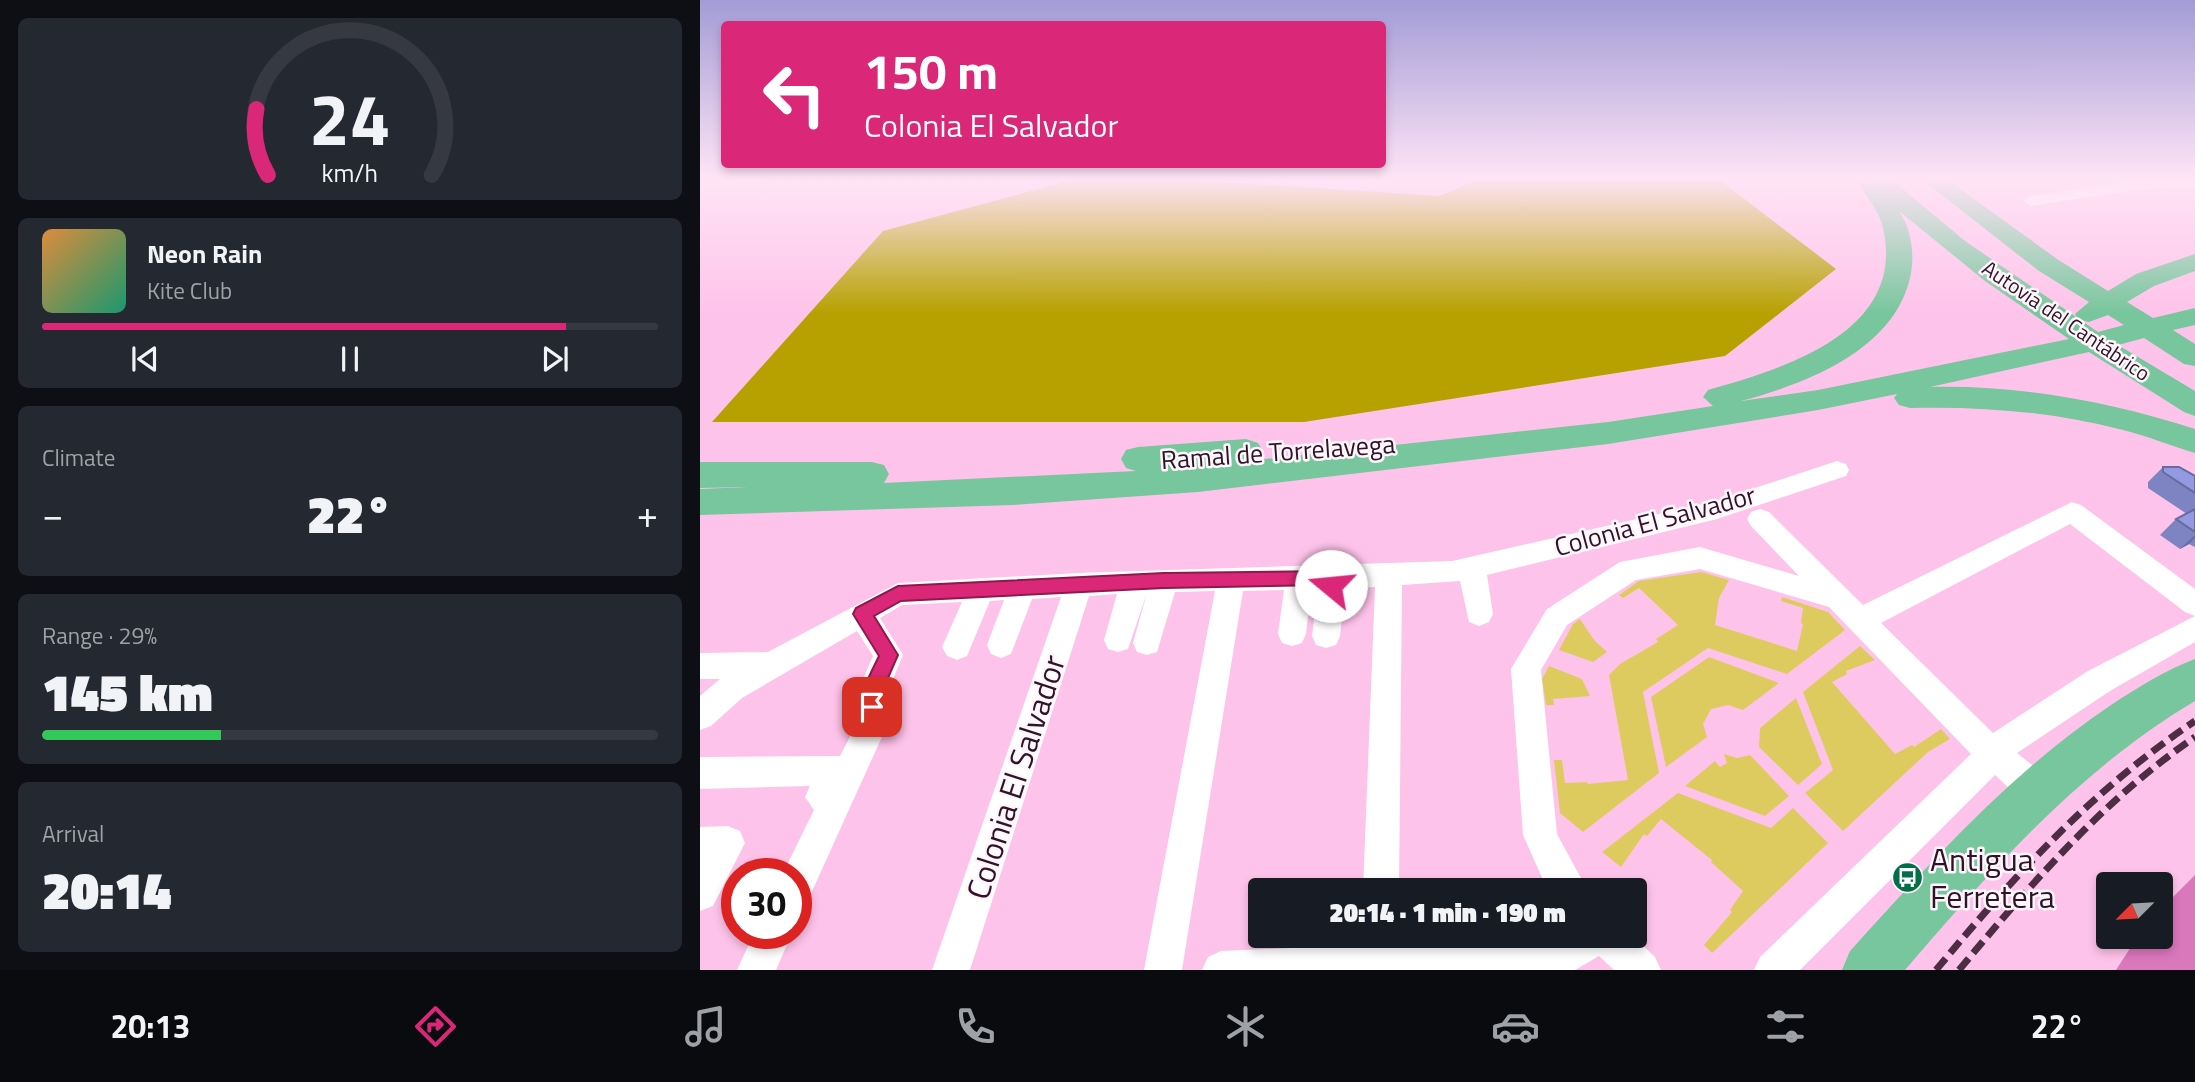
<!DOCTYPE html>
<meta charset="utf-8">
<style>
:root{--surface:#171b24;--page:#242831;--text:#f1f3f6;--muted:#9ea1a6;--line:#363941;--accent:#db2777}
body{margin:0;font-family:"Titillium Web",sans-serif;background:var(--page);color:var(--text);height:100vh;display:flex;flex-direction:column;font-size:26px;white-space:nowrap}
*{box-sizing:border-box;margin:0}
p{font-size:23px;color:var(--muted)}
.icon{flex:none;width:38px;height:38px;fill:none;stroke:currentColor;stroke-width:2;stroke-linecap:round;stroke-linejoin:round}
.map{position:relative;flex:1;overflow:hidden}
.side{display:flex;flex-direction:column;gap:18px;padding:18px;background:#0d0f14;width:700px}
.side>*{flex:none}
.guide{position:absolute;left:21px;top:21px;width:665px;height:147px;border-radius:7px;box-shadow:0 4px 10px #0003;background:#db2777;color:#fff;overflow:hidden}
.needle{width:46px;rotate:246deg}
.buttons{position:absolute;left:1396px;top:872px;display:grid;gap:14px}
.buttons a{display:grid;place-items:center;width:77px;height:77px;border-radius:7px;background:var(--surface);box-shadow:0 4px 10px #0003;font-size:35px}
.speed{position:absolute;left:21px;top:858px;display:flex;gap:14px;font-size:35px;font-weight:700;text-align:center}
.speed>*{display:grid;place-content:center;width:91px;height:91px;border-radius:50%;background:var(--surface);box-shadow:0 4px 10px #0003;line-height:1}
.speed .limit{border:10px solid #d22;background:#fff;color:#111}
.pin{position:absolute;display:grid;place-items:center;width:60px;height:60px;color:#fff;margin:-30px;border-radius:14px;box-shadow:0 4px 10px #0006}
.me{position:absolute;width:77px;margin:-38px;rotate:287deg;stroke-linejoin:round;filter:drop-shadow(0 0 5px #0008)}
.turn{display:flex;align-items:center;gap:24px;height:147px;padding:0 28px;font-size:32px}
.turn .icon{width:91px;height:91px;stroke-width:2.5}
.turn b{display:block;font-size:49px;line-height:60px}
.big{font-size:52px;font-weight:800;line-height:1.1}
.side .tile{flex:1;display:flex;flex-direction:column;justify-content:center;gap:10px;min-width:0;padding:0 24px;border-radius:10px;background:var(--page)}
.side .dial{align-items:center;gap:0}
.dial svg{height:182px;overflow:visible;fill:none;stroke:var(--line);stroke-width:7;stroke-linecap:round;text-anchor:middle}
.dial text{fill:var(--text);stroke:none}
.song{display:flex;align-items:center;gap:21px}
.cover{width:84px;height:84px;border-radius:10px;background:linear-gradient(135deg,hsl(30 70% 55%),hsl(160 70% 35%))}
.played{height:7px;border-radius:4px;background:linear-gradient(90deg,var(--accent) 85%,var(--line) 85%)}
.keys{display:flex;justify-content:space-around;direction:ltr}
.heat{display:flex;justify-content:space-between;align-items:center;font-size:38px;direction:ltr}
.charge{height:10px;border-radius:5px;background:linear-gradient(90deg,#34c759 29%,var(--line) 0)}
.trip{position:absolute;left:548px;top:878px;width:399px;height:70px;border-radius:7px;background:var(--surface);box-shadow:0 4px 10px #0003;font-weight:800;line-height:70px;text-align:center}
.menu{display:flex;height:112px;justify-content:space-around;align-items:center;background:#090b0e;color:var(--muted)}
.menu .icon{width:49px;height:49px}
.menu .active{color:var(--accent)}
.menu b{font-size:32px;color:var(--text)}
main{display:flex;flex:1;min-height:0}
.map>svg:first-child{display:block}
</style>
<main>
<section class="side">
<div class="tile dial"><svg viewBox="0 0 100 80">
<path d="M14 69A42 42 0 1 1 86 69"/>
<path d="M14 69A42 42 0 0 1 9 40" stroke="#db2777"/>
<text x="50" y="56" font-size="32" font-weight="700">24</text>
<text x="50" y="72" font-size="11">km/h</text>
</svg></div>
<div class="tile">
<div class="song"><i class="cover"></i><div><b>Neon Rain</b><p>Kite Club</p></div></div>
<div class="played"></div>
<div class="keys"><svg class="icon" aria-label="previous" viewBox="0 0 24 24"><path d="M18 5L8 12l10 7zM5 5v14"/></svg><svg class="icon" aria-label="pause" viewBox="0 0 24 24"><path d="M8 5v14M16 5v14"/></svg><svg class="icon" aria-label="next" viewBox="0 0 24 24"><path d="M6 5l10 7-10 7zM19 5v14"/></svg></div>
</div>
<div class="tile"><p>Climate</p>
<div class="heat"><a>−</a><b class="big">22°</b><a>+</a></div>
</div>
<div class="tile"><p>Range · 29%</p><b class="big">145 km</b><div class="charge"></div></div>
<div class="tile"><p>Arrival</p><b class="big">20:14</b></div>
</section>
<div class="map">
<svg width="1495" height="970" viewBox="0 0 1495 970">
<rect width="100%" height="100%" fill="#fec3ea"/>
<path fill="#decb60" d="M 1001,572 L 1029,580 L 1019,598 L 1015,625 L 1097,651 L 1103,624 L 1101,623 L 1103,608 L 1081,601 L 1082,597 L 1128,612 L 1145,630 L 1087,674 L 1008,648 L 943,692 L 959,773 L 883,832 L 860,813 L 854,760 L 862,760 L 865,783 L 887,782 L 888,784 L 928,780 L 909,675 L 920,664 L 958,642 L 956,639 L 978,625 L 939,588 L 923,598 L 919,595 L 939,581 Z
M 880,619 L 894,640 L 907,652 L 893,662 L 859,650 L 873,624 Z
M 1160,646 L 1175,660 L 1146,671 L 1147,674 L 1132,682 L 1195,754 L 1212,745 L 1214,747 L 1241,729 L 1250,739 L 1228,752 L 1143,831 L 1105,793 L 1133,770 L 1103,692 Z
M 1009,657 L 1079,683 L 1043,710 L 1028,705 L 1011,709 L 1003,724 L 1007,737 L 966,767 L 951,697 Z
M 849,666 L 882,679 L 890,696 L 853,699 L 854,705 L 846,705 L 842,679 Z
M 1096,698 L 1122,764 L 1098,785 L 1059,747 L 1060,728 Z
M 1024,754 L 1037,758 L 1050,755 L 1089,796 L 1065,816 L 985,786 L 1015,761 L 1020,767 L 1027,763 Z
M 978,793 L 1071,828 L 1093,808 L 1128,843 L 1012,953 L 1004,945 L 1032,912 L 1030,910 L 1043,891 L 1011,862 L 1012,860 L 961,819 L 947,836 L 944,834 L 921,867 L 902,852 Z"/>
<path fill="#b7a101" d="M 379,178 L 460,178 L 739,196 L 782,178 L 1017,178 L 1136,269 L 1025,356 L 604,422 L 12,422 L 183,231 Z"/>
<path fill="#da78bc" d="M 1495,875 L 1495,970 L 1416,970 L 1438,936 L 1461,936 L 1461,909 Z"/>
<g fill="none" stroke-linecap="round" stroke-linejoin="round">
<path fill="#fff" fill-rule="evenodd" d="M 1495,178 L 1495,187 L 1441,189 L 1331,206 L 1323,201 L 1331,196 L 1441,179 Z
M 1137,461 L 1146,464 L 1149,470 L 1146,476 L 1017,519 L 787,575 L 793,614 L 789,622 L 779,626 L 769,622 L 760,581 L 702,585 L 699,891 L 663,891 L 675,587 L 645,588 L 640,636 L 636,645 L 626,648 L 616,645 L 612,636 L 618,589 L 611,589 L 606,634 L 602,643 L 592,646 L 582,643 L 578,634 L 584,590 L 543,591 L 482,970 L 444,970 L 515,591 L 475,592 L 457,652 L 447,655 L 437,652 L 433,643 L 447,593 L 428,649 L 418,652 L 408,649 L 404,640 L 417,594 L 389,596 L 270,970 L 232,970 L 361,597 L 332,599 L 311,654 L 301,658 L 291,654 L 287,645 L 304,600 L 290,601 L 267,656 L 257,660 L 247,656 L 242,647 L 262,602 L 202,605 L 180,618 L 203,655 L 190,686 L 186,728 L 109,898 L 96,903 L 96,873 L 83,873 L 114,810 L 105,797 L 110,786 L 0,789 L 0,757 L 140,756 L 155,727 L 160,686 L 173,656 L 157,631 L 42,698 L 11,726 L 0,730 L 0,696 L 20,679 L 0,679 L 0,653 L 68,652 L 198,583 L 379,573 L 752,561 L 1016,501 Z
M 1372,502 L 1381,505 L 1495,589 L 1495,616 L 1485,612 L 1370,524 L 1181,623 L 1293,733 L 1388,671 L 1495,616 L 1495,642 L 1410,691 L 1317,753 L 1348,778 L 1353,790 L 1348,802 L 1336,806 L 1324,802 L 1295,775 L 1100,970 L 1054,970 L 1060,957 L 1271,754 L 1129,607 L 1000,569 L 936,580 L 867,625 L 841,670 L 857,834 L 888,891 L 848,891 L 823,835 L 811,669 L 847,609 L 920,562 L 1000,547 L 1099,576 L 1051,526 L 1047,519 L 1051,512 L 1060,509 L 1069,512 L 1163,605 Z
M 28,826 L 40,831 L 45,843 L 13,906 L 0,911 L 0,827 Z
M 54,933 L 92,933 L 76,970 L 37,970 Z
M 661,936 L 699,936 L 698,943 L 844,936 L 933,936 L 955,957 L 961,970 L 914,970 L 899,956 L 875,970 L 502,970 L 508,957 L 521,951 L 661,945 Z"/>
<path fill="#78c69d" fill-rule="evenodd" d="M 1155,178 L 1192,180 L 1265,241 L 1398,332 L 1424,325 L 1408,315 L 1389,322 L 1379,320 L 1375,314 L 1389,302 L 1339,271 L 1220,178 L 1245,178 L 1357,259 L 1408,291 L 1436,274 L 1495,254 L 1495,271 L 1454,286 L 1427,302 L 1453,318 L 1495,308 L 1495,325 L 1473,330 L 1495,344 L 1495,366 L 1484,364 L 1444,338 L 1418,345 L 1495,391 L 1495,416 L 1484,412 L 1389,352 L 1230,387 C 1320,385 1409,401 1495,429 L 1495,453 C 1471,446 1448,436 1423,430 C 1353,412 1282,406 1210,408 L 1199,405 L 1194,398 L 1197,394 L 1118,410 L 908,444 L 498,492 L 313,505 L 0,515 L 0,489 L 48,487 L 0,488 L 0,462 L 172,462 L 184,465 L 189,474 L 184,483 L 436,471 L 426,468 L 421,459 L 426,450 L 438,447 L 546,439 L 558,443 L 563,451 L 555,460 L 908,422 L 1013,406 L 1003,397 L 1008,390 C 1087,368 1210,330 1182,224 C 1177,208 1163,192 1155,178 ZM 1199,211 L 1285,281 L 1369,339 L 1118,390 L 1041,401 C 1105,384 1193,351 1210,278 C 1215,256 1212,230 1199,211 Z
M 1495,659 L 1495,701 C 1379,770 1292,869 1205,970 L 1142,970 L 1150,951 C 1231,862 1310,773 1411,705 C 1437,688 1465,670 1495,659 Z"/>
<path stroke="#4c2d43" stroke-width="7" stroke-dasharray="15 7" stroke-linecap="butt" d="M 1236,970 C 1316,874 1391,791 1495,721
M 1259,970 C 1331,884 1402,801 1495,737"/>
</g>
<path fill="#7e84c2" d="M 1463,467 L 1495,476 L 1495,547 L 1489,544 L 1480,549 L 1460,535 L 1476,519 L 1487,514 L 1448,488 L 1448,482 Z"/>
<path fill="#676c9e" d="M 1495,535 L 1495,538 L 1489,544 L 1480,549 Z"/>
<path fill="#939ae2" stroke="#676c9e" stroke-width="2" d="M 1463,467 L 1479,467 L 1495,476 L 1495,493 L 1463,472 Z
M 1495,509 L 1495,532 L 1476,519 Z"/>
<linearGradient id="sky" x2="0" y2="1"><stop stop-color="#a29cd6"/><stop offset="0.57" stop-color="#ffe4f6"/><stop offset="1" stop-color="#ffe4f6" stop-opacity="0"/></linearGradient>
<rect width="1495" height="313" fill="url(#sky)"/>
<path fill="#db2777" stroke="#8e194d" stroke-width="2" d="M 633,571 L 641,578 L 638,591 L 625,591 L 623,585 L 464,588 L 201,601 L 174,616 L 198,655 L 184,687 L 179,714 L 172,716 L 165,714 C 157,695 171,673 179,656 L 153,614 L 156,608 L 198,586 L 464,573 Z"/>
<defs>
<symbol id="bus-disc" viewBox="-11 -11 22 22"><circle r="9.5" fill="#036f47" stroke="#fef6fb"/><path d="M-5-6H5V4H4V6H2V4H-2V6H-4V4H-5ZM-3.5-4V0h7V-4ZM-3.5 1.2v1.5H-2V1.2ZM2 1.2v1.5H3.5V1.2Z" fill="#fff"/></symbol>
</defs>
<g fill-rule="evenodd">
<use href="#bus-disc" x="1190" y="860" width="35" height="35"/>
</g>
<g text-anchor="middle" stroke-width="5" stroke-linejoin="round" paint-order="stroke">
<g font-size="21" fill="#2f1427" stroke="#fef6fb">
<text transform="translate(1366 321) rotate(34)" y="7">Autovía del Cantábrico</text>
</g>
<g font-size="26" fill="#2f1427" stroke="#fef6fb">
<text transform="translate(578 452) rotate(-4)" y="9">Ramal de Torrelavega</text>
<text transform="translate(955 521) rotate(-15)" y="9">Colonia El Salvador</text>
</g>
<g font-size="32" fill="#2f1427" stroke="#fef6fb">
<text transform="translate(316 777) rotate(-72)" y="11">Colonia El Salvador</text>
</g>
<g font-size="32" fill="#2f1427" stroke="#fef6fb" text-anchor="start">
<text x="1230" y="871">Antigua<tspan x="1230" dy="37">Ferretera</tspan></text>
</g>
</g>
</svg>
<div class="buttons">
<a><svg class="needle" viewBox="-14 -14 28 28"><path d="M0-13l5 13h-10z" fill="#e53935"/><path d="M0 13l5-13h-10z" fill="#9ea1a6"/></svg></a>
</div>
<div class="speed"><div class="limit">30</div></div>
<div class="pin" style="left:172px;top:707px;background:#d93025"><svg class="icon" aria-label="arrive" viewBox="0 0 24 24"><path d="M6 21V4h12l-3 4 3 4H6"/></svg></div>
<svg class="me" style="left:631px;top:586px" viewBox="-20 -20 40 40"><circle r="19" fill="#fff"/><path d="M0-13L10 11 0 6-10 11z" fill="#db2777"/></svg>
<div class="trip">20:14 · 1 min · 190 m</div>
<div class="guide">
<div class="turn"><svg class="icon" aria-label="left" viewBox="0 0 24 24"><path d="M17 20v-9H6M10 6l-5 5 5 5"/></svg><div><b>150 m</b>Colonia El Salvador</div></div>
</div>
</div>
</main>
<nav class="menu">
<b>20:13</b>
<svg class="icon active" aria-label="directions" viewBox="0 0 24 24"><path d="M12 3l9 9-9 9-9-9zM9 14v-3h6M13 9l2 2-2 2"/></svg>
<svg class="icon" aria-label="music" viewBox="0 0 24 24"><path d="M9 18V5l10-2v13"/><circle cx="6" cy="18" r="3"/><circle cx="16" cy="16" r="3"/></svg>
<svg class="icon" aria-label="phone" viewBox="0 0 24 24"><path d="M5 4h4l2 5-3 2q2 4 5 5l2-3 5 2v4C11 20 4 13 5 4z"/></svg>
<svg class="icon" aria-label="climate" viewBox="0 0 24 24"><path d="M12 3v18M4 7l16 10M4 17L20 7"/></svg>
<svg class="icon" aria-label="car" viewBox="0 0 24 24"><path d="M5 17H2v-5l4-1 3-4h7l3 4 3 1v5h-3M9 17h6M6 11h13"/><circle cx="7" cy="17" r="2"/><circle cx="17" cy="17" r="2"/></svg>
<svg class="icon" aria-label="filters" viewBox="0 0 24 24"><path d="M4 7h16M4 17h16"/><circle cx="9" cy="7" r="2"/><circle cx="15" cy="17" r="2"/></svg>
<b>22°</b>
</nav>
